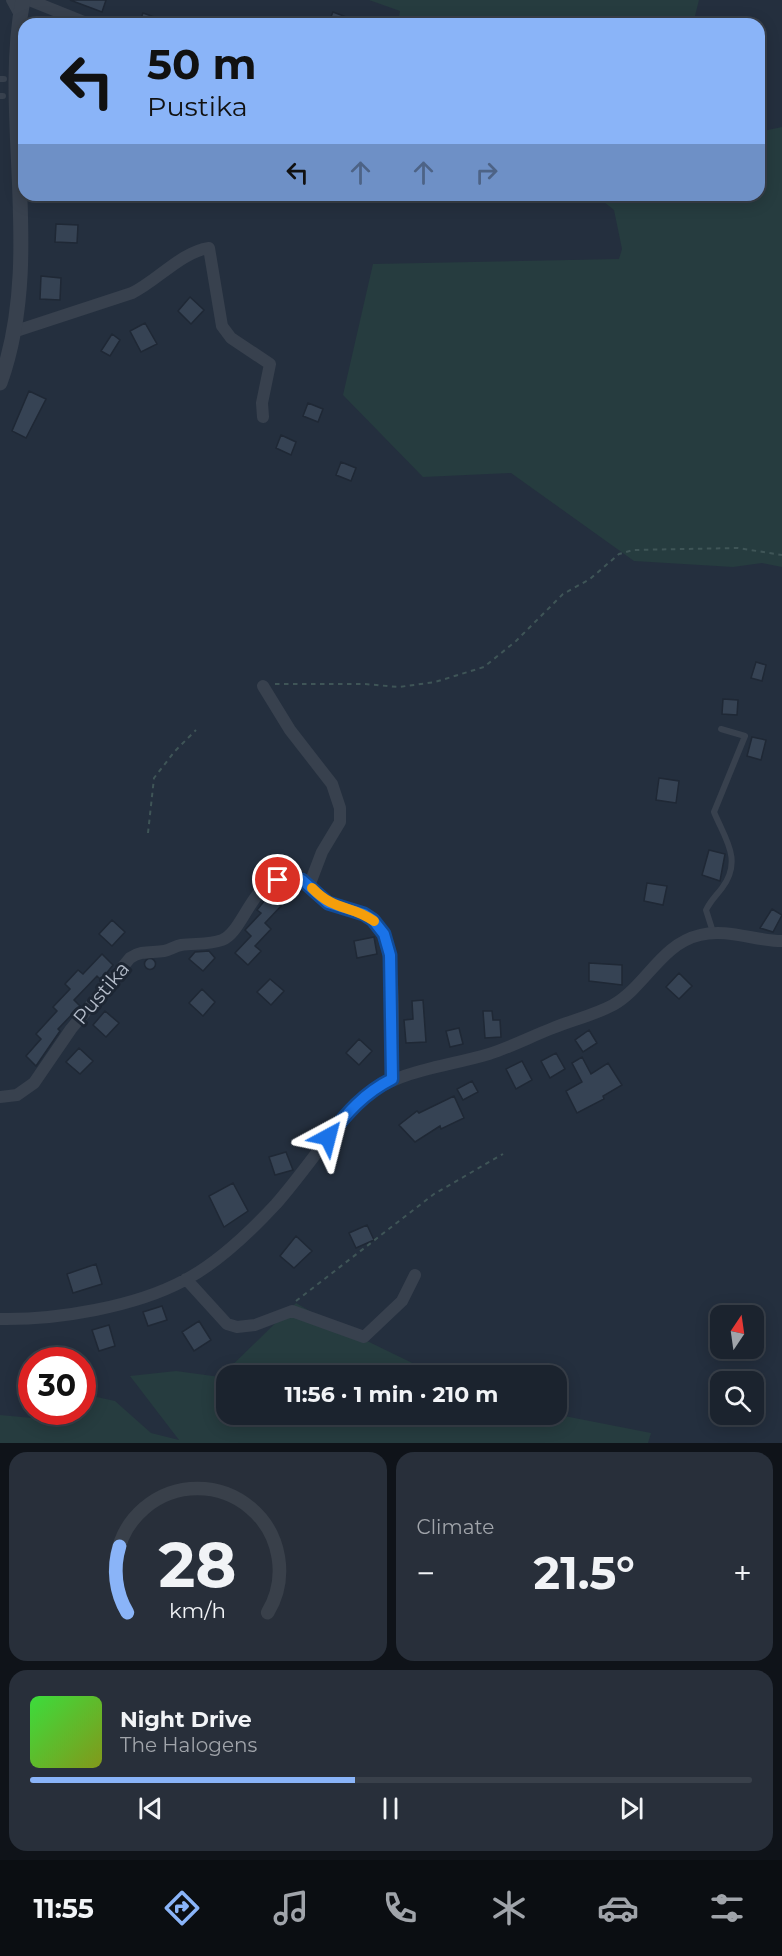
<!DOCTYPE html>
<meta charset="utf-8">
<style>
:root{--surface:#1b232e;--page:#282f3a;--text:#f1f3f6;--muted:#a0a4aa;--line:#39404a;--accent:#8ab4f8}
body{margin:0;font-family:Montserrat,sans-serif;background:var(--page);color:var(--text);height:100vh;display:flex;flex-direction:column;font-size:22px;white-space:nowrap}
*{box-sizing:border-box;margin:0}
p{font-size:20px;color:var(--muted)}
.icon{flex:none;width:33px;height:33px;fill:none;stroke:currentColor;stroke-width:2;stroke-linecap:round;stroke-linejoin:round}
.map{position:relative;height:1443px;overflow:hidden}
.panel{display:flex;flex-direction:column;gap:9px;padding:9px;background:#0f1319;flex:1}
.panel>*{flex:none}
.banner{position:absolute;left:18px;top:18px;width:747px;height:183px;border-radius:18px;box-shadow:0 3px 15px #0003,0 0 0 2px var(--line);background:#8ab4f8;color:#111;overflow:hidden}
.needle{width:39px;rotate:13deg}
.fabs{position:absolute;left:710px;top:1305px;display:grid;gap:12px}
.fabs a{display:grid;place-items:center;width:54px;height:54px;border-radius:12px;background:var(--surface);box-shadow:0 3px 15px #0003,0 0 0 2px var(--line);font-size:30px}
.speed{position:absolute;left:18px;top:1347px;display:flex;gap:12px;font-size:30px;font-weight:700;text-align:center}
.speed>*{display:grid;place-content:center;width:78px;height:78px;border-radius:50%;background:var(--surface);box-shadow:0 3px 15px #0003,0 0 0 2px var(--line);line-height:1}
.speed .limit{border:9px solid #d22;background:#fff;color:#111}
.pin{position:absolute;display:grid;place-items:center;width:51px;height:51px;color:#fff;margin:-26px;border:3px solid #fff;border-radius:50%;box-shadow:0 2px 6px #0007}
.me{position:absolute;width:66px;margin:-33px;rotate:38deg;stroke-linejoin:round;filter:drop-shadow(0 0 4px #0008)}
.turn{display:flex;align-items:center;gap:21px;height:126px;padding:0 30px;font-size:27px}
.turn .icon{width:78px;height:78px;stroke-width:2.5}
.turn b{display:block;font-size:42px;line-height:51px}
.lanes{display:flex;align-items:center;height:57px;padding:0 30px;background:#0003;justify-content:center;gap:30px;direction:ltr}
.lanes .off{opacity:.35}
.big{font-size:45px;font-weight:700;line-height:1.1}
.panel .widget{flex:1;display:flex;flex-direction:column;justify-content:center;gap:9px;min-width:0;padding:0 21px;border-radius:18px;background:var(--page)}
.panel .dial{align-items:center;gap:0}
.dial svg{height:156px;overflow:visible;fill:none;stroke:var(--line);stroke-width:7;stroke-linecap:round;text-anchor:middle}
.dial text{fill:var(--text);stroke:none}
.song{display:flex;align-items:center;gap:18px}
.cover{width:72px;height:72px;border-radius:9px;background:linear-gradient(135deg,hsl(120 70% 55%),hsl(70 70% 35%))}
.played{height:6px;border-radius:3px;background:linear-gradient(90deg,var(--accent) 45%,var(--line) 45%)}
.keys{display:flex;justify-content:space-around;direction:ltr}
.heat{display:flex;justify-content:space-between;align-items:center;font-size:33px;direction:ltr}
.panel .tiles{flex:1;display:grid;gap:9px;grid-template-columns:1fr 1fr}
.widget:last-child{grid-column:span 2}
.trip{position:absolute;left:216px;top:1365px;width:351px;height:60px;border-radius:18px;background:var(--surface);box-shadow:0 3px 15px #0003,0 0 0 2px var(--line);font-weight:700;line-height:60px;text-align:center}
.menu{display:flex;height:96px;justify-content:space-around;align-items:center;background:#0b0e12;color:var(--muted)}
.menu .icon{width:42px;height:42px}
.menu .current{color:var(--accent)}
.menu b{font-size:27px;color:var(--text)}
.map>svg:first-child{display:block}
</style>
<div class="map">
<svg width="782" height="1443" viewBox="0 0 782 1443">
<rect width="100%" height="100%" fill="#242f3e"/>
<path fill="#263c3f" d="M 369,0 L 699,0 L 693,24 L 398,24 L 400,11 Z
M 782,127 L 782,567 L 762,563 L 733,567 L 634,561 L 511,473 L 423,477 L 343,395 L 373,264 L 619,259 L 622,249 L 614,210 L 604,202 L 472,195 L 759,195 L 759,132 Z
M 296,1303 L 330,1323 L 437,1375 L 226,1376 L 226,1414 L 554,1414 L 651,1433 L 648,1443 L 0,1443 L 0,1415 L 43,1419 L 53,1412 L 82,1412 L 83,1394 L 115,1401 L 151,1433 L 179,1440 L 130,1376 L 176,1371 L 220,1377 Z"/>
<path fill="#364354" stroke="#1f2835" stroke-width="1.5" d="M 70,0 L 106,0 L 102,12 Z
M 333,12 L 362,23 L 361,24 L 328,24 Z
M 143,13 L 171,23 L 171,24 L 139,24 Z
M 56,224 L 78,225 L 77,243 L 55,242 Z
M 41,276 L 61,278 L 60,300 L 40,299 Z
M 190,297 L 204,310 L 191,324 L 178,311 Z
M 145,323 L 157,344 L 141,352 L 130,331 Z
M 112,334 L 120,340 L 110,356 L 101,351 Z
M 29,391 L 46,399 L 26,438 L 12,431 Z
M 308,403 L 323,409 L 318,422 L 303,416 Z
M 281,435 L 296,442 L 291,455 L 276,448 Z
M 341,462 L 356,468 L 351,481 L 336,475 Z
M 756,662 L 766,665 L 762,681 L 751,678 Z
M 723,699 L 738,700 L 737,715 L 722,714 Z
M 752,737 L 766,740 L 761,760 L 747,756 Z
M 659,778 L 679,781 L 676,803 L 656,800 Z
M 709,850 L 725,854 L 720,881 L 702,875 Z
M 647,883 L 667,886 L 663,905 L 644,901 Z
M 269,895 L 281,906 L 265,923 L 271,929 L 255,946 L 261,951 L 248,965 L 235,953 L 251,936 L 245,930 L 261,913 L 257,910 Z
M 772,909 L 782,915 L 773,932 L 760,928 Z
M 112,920 L 125,932 L 112,946 L 99,934 Z
M 374,937 L 377,954 L 357,958 L 354,941 Z
M 209,951 L 215,958 L 203,971 L 189,959 L 195,952 Z
M 102,954 L 113,965 L 101,980 L 97,976 L 74,1000 L 80,1006 L 58,1029 L 60,1031 L 36,1066 L 26,1056 L 41,1039 L 36,1034 L 57,1011 L 53,1007 L 70,989 L 65,984 L 78,970 L 83,974 Z
M144.5 964a5.5 5.5 0 1 1 11 0a5.5 5.5 0 1 1-11 0Z
M 589,963 L 622,965 L 622,985 L 589,981 Z
M 679,973 L 692,986 L 679,999 L 666,987 Z
M 270,979 L 284,991 L 271,1005 L 257,992 Z
M 202,989 L 215,1002 L 203,1016 L 189,1003 Z
M 423,1000 L 426,1042 L 406,1043 L 404,1020 L 413,1019 L 412,1001 Z
M 105,1011 L 119,1023 L 106,1037 L 93,1025 Z
M 483,1011 L 492,1011 L 493,1020 L 500,1020 L 501,1037 L 485,1038 Z
M 459,1028 L 463,1044 L 450,1047 L 446,1031 Z
M 589,1030 L 597,1043 L 583,1052 L 575,1040 Z
M 359,1039 L 372,1051 L 359,1065 L 346,1053 Z
M 79,1048 L 93,1061 L 80,1074 L 66,1062 Z
M 556,1053 L 565,1069 L 550,1078 L 541,1061 Z
M 582,1057 L 591,1074 L 608,1063 L 622,1085 L 603,1096 L 604,1099 L 577,1113 L 566,1091 L 582,1082 L 572,1063 Z
M 522,1061 L 532,1080 L 516,1089 L 506,1069 Z
M 472,1081 L 478,1092 L 463,1100 L 457,1089 Z
M 454,1096 L 464,1118 L 441,1129 L 440,1126 L 415,1142 L 399,1125 L 417,1111 L 419,1113 Z
M 286,1152 L 293,1170 L 275,1175 L 269,1157 Z
M 233,1183 L 248,1211 L 224,1227 L 209,1196 Z
M 367,1225 L 374,1240 L 356,1248 L 349,1233 Z
M 296,1236 L 312,1251 L 294,1268 L 280,1256 Z
M 96,1264 L 102,1284 L 73,1293 L 67,1274 Z
M 162,1306 L 167,1320 L 148,1326 L 143,1312 Z
M 199,1321 L 211,1340 L 194,1351 L 182,1332 Z
M 109,1325 L 115,1346 L 99,1351 L 92,1330 Z"/>
<g fill="none" stroke-linecap="round" stroke-linejoin="round">
<path stroke="#3f5557" stroke-width="2" stroke-dasharray="4.5 4.5" stroke-linecap="butt" d="M 275,684 L 364,684 L 399,687 L 435,682 L 484,667 L 516,641 L 563,594 L 590,579 L 619,554 L 633,550 L 738,548 L 782,555
M 148,833 L 154,778 L 175,751 L 196,730
M 296,1301 L 434,1194 L 503,1154"/>
<path stroke="#38414e" stroke-width="6" d="M 0,79 L 4,79
M 0,96 L 3,96
M 713,932 L 706,910 C 711,900 716,896 722,888 C 743,860 725,839 714,812 L 745,736 L 721,729"/>
<path stroke="#38414e" stroke-width="12" d="M 12,0 L 18,11
M 29,0 L 89,24
M 13,332 L 132,293 C 157,281 181,252 209,248 L 222,326 L 231,338 L 270,364 L 262,403 L 263,417
M 263,686 L 290,730 L 332,784 L 340,808 L 340,822 L 322,852 L 309,886
M 0,1097 L 17,1095 L 34,1083 L 71,1029 L 130,958 C 142,950 151,953 164,951 C 170,950 175,946 181,945 C 195,943 209,945 222,940 C 241,933 250,890 276,880 C 304,870 308,891 326,902 C 341,911 359,909 373,920 C 400,943 392,1043 392,1079
M 186,1279 L 227,1324 L 237,1327 L 255,1325 L 292,1311 L 364,1337 L 402,1301 L 415,1275
M 0,1319 C 57,1320 135,1307 185,1280 C 219,1262 250,1232 276,1204 C 304,1172 327,1137 355,1104 C 393,1070 442,1068 489,1054 C 511,1047 532,1036 553,1028 C 573,1020 594,1015 613,1005 C 646,986 661,944 700,935 C 727,928 755,941 782,941"/>
<path stroke="#38414e" stroke-width="15" d="M 0,383 C 45,258 0,118 23,0"/>
</g>
<g fill="none" stroke-linecap="round" stroke-linejoin="round">
<defs>
<path id="route" d="M 278,880 L 302,880 L 328,903 L 364,914 L 373,920 L 384,934 L 390,955 L 392,1079 C 364,1093 347,1113 328,1137"/>
</defs>
<use href="#route" stroke="#114b97" stroke-width="15"/>
<use href="#route" stroke="#1a73e8" stroke-width="10"/>
<path stroke="#f59e0b" stroke-width="10" d="M 312,888 C 335,912 350,904 374,921"/>
</g>
<g text-anchor="middle" stroke-width="6" stroke-linejoin="round" paint-order="stroke">
<g font-size="20" fill="#b4bcc9" stroke="#1d2633">
<text transform="translate(101 993) rotate(-50)" y="7">Pustika</text>
</g>
</g>
</svg>
<div class="fabs">
<a><svg class="needle" viewBox="-14 -14 28 28"><path d="M0-13l5 13h-10z" fill="#e53935"/><path d="M0 13l5-13h-10z" fill="#a0a4aa"/></svg></a>
<a><svg class="icon" aria-label="search" viewBox="0 0 24 24"><circle cx="10" cy="10" r="6"/><path d="M15 15l6 6"/></svg></a>
</div>
<div class="speed"><div class="limit">30</div></div>
<div class="pin" style="left:278px;top:880px;background:#d93025"><svg class="icon" aria-label="arrive" viewBox="0 0 24 24"><path d="M6 21V4h12l-3 4 3 4H6"/></svg></div>
<svg class="me" style="left:328px;top:1137px" viewBox="-20 -20 40 40"><path d="M0-17L14 15 0 8-14 15z" fill="#1a73e8" stroke="#fff" stroke-width="4"/></svg>
<div class="trip">11:56 · 1 min · 210 m</div>
<div class="banner">
<div class="turn"><svg class="icon" aria-label="left" viewBox="0 0 24 24"><path d="M17 20v-9H6M10 6l-5 5 5 5"/></svg><div><b>50 m</b>Pustika</div></div>
<div class="lanes"><svg class="icon" aria-label="left" viewBox="0 0 24 24"><path d="M17 20v-9H6M10 6l-5 5 5 5"/></svg><svg class="icon off" aria-label="ahead" viewBox="0 0 24 24"><path d="M12 20V5M6 11l6-6 6 6"/></svg><svg class="icon off" aria-label="ahead" viewBox="0 0 24 24"><path d="M12 20V5M6 11l6-6 6 6"/></svg><svg class="icon off" aria-label="right" viewBox="0 0 24 24"><path d="M7 20v-9h11M14 6l5 5-5 5"/></svg></div>
</div>
</div>
<section class="panel">
<div class="tiles">
<div class="widget dial"><svg viewBox="0 0 100 80">
<path d="M14 69A42 42 0 1 1 86 69"/>
<path d="M14 69A42 42 0 0 1 10 35" stroke="#8ab4f8"/>
<text x="50" y="56" font-size="32" font-weight="700">28</text>
<text x="50" y="72" font-size="11">km/h</text>
</svg></div>
<div class="widget"><p>Climate</p>
<div class="heat"><a>−</a><b class="big">21.5°</b><a>+</a></div>
</div>
<div class="widget">
<div class="song"><i class="cover"></i><div><b>Night Drive</b><p>The Halogens</p></div></div>
<div class="played"></div>
<div class="keys"><svg class="icon" aria-label="previous" viewBox="0 0 24 24"><path d="M18 5L8 12l10 7zM5 5v14"/></svg><svg class="icon" aria-label="pause" viewBox="0 0 24 24"><path d="M8 5v14M16 5v14"/></svg><svg class="icon" aria-label="next" viewBox="0 0 24 24"><path d="M6 5l10 7-10 7zM19 5v14"/></svg></div>
</div>
</div>
</section>
<nav class="menu">
<b>11:55</b>
<svg class="icon current" aria-label="directions" viewBox="0 0 24 24"><path d="M12 3l9 9-9 9-9-9zM9 14v-3h6M13 9l2 2-2 2"/></svg>
<svg class="icon" aria-label="music" viewBox="0 0 24 24"><path d="M9 18V5l10-2v13"/><circle cx="6" cy="18" r="3"/><circle cx="16" cy="16" r="3"/></svg>
<svg class="icon" aria-label="phone" viewBox="0 0 24 24"><path d="M5 4h4l2 5-3 2q2 4 5 5l2-3 5 2v4C11 20 4 13 5 4z"/></svg>
<svg class="icon" aria-label="climate" viewBox="0 0 24 24"><path d="M12 3v18M4 7l16 10M4 17L20 7"/></svg>
<svg class="icon" aria-label="car" viewBox="0 0 24 24"><path d="M5 17H2v-5l4-1 3-4h7l3 4 3 1v5h-3M9 17h6M6 11h13"/><circle cx="7" cy="17" r="2"/><circle cx="17" cy="17" r="2"/></svg>
<svg class="icon" aria-label="filters" viewBox="0 0 24 24"><path d="M4 7h16M4 17h16"/><circle cx="9" cy="7" r="2"/><circle cx="15" cy="17" r="2"/></svg>
</nav>
